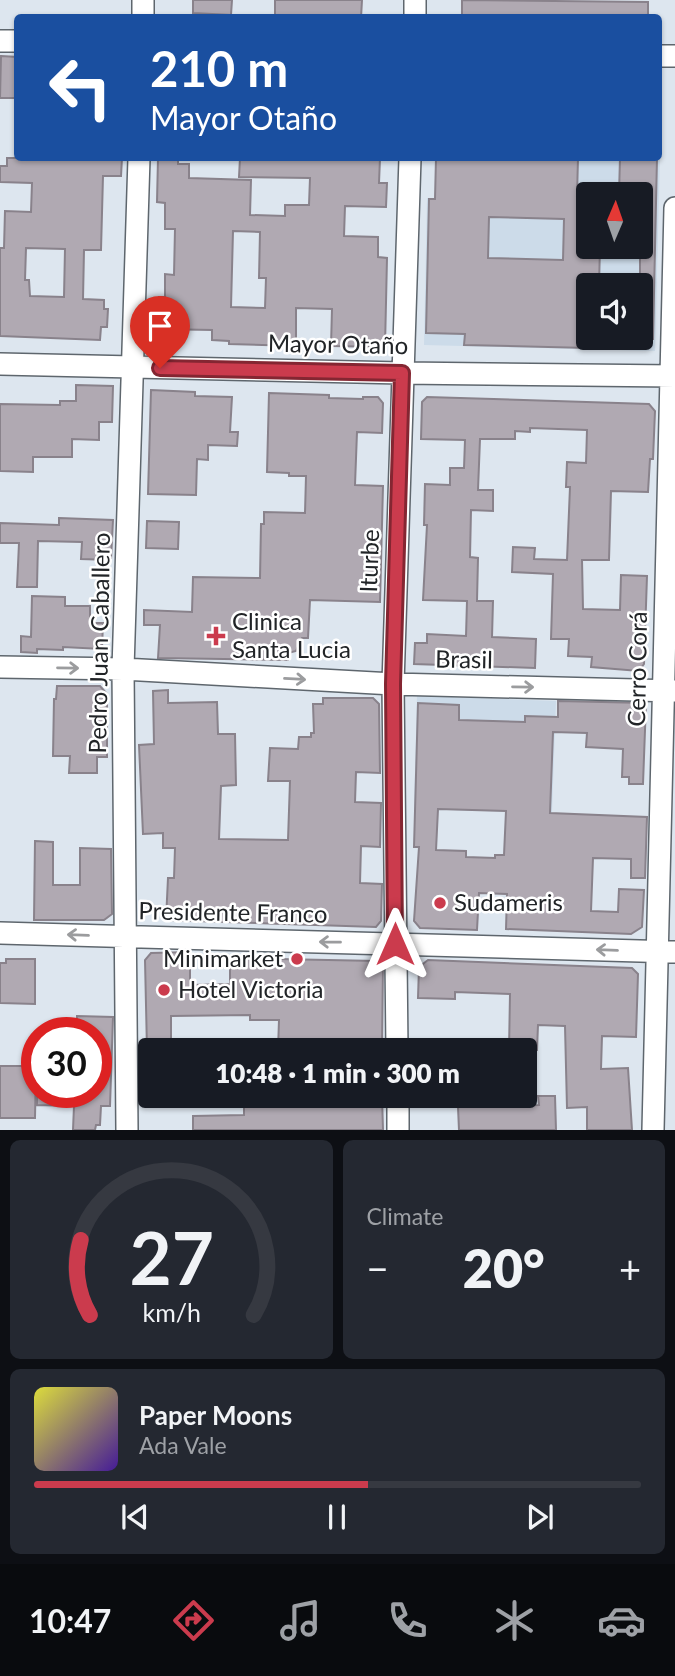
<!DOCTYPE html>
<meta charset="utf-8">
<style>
:root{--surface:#171b24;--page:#242831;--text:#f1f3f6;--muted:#9ea1a6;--line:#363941;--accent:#cb3b4d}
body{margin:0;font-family:Lato,sans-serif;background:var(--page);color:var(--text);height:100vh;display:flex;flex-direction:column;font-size:26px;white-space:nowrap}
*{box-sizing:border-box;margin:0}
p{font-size:23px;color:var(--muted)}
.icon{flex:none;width:38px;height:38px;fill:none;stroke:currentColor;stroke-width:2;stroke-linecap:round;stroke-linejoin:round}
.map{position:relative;height:1130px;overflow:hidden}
.sheet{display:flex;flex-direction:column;gap:10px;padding:10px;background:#0d0f14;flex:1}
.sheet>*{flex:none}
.guide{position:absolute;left:14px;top:14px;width:648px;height:147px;border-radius:7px;box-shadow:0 2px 5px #0004;background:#1a4fa0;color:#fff;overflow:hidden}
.needle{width:46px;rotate:2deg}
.buttons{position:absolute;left:576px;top:182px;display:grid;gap:14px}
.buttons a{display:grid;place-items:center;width:77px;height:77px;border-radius:7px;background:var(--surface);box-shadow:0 2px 5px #0004;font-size:35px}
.speed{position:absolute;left:21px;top:1017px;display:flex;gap:14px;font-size:35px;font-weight:700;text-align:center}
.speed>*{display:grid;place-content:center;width:91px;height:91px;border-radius:50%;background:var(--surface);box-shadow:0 2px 5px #0004;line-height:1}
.speed .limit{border:10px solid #d22;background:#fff;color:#111}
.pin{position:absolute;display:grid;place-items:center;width:60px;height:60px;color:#fff;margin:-72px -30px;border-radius:50% 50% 50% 0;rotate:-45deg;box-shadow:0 0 7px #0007}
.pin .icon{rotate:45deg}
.me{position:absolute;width:77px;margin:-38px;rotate:0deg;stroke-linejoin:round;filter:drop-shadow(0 0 5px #0008)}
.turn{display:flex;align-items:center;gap:24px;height:147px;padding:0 21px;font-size:32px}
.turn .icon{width:91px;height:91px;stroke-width:2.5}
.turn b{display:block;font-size:49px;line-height:60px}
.big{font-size:52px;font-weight:800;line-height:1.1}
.sheet .card{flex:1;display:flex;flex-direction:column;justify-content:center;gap:10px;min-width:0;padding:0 24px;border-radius:10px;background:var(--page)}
.sheet .dial{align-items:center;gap:0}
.dial svg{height:182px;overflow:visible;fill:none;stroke:var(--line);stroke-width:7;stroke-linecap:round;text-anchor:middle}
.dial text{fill:var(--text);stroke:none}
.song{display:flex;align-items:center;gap:21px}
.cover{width:84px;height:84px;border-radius:10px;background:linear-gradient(135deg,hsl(60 70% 55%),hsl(260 70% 35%))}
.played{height:7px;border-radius:4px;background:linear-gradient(90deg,var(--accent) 55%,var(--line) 55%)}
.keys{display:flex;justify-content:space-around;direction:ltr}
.heat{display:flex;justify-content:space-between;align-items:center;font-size:38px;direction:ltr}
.sheet .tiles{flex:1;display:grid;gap:10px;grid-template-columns:1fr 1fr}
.card:last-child{grid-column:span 2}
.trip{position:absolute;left:138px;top:1038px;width:399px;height:70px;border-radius:7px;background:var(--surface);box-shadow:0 2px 5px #0004;font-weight:800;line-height:70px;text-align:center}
.tabs{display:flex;height:112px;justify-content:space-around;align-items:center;background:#090b0e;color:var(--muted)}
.tabs .icon{width:49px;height:49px}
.tabs .on{color:var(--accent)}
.tabs b{font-size:32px;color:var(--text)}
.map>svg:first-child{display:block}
</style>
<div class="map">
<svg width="675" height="1130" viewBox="0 0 675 1130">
<rect width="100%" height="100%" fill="#dde6ef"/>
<path fill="#ccdbe9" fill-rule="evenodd" d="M 658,79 L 662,79 L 655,351 L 424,345 L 427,198 L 539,201 L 541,158 L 658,158 ZM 588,194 L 640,194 L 640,247 L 588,247 ZM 588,285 L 640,285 L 640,338 L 588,338 Z
M 417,696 L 556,701 L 552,813 L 414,809 Z"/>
<path fill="#b0a9b2" stroke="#89828b" stroke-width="2" fill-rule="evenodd" d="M 193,0 L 232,0 L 231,15 L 193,13 Z
M 275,0 L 362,0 L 361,18 L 275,18 Z
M 462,0 L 648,2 L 648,18 L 462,18 Z
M 1,56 L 18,57 L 18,98 L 0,98 Z
M 7,158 L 122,158 L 121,176 L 103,176 L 101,250 L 84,250 L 83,299 L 104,300 L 104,309 L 108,309 L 107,327 L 101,327 L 100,340 L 0,336 L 0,248 L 4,248 L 5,211 L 31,212 L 32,183 L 0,182 L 0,166 L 7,166 ZM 26,248 L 65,249 L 64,297 L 30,296 L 29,280 L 25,280 Z
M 158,158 L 178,158 L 178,164 L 189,164 L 189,178 L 251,180 L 250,215 L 285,216 L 285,205 L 309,205 L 310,178 L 239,177 L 240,158 L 380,158 L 379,183 L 387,183 L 386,207 L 345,206 L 344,236 L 378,237 L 378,257 L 387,258 L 385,347 L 331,346 L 332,309 L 296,308 L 296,346 L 229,344 L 229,341 L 212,340 L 212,330 L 158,329 L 159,297 L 165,297 L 165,274 L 174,275 L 175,229 L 165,229 L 165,203 L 157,202 ZM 233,231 L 260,232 L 259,278 L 266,278 L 265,308 L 231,307 Z
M 436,158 L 578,158 L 577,196 L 588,196 L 588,247 L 600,247 L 599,285 L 588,285 L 588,348 L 464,345 L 465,334 L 426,333 L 429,199 L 435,199 ZM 489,217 L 564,219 L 563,260 L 488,258 Z
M 620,158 L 657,158 L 653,339 L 640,339 L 640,194 L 619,194 Z
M 76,385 L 113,386 L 112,422 L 99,422 L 99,440 L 72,439 L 72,457 L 33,457 L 33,472 L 0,471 L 0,404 L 60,405 L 60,401 L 76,401 Z
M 151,390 L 195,392 L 195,396 L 232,397 L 230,432 L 238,432 L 237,446 L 208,445 L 208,460 L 197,459 L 196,495 L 148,494 Z
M 269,393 L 329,395 L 329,398 L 363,399 L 363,397 L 378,397 L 383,403 L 382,433 L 357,432 L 355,485 L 383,486 L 380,602 L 310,600 L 308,638 L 302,638 L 296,651 L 288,653 L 288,660 L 158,658 L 160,625 L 144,625 L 144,610 L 192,612 L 193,577 L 260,578 L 261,524 L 264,524 L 264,512 L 305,513 L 306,476 L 289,476 L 289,473 L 267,472 Z
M 427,397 L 649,404 L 655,411 L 653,459 L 650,459 L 648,492 L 611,491 L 609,560 L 582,560 L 583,609 L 620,610 L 621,575 L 647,576 L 644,664 L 639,671 L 591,667 L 592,657 L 568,656 L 569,639 L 551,639 L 553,574 L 512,572 L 513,547 L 535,548 L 534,559 L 567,560 L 570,487 L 566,487 L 567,462 L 586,463 L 587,430 L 530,428 L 530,432 L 515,431 L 515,439 L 480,439 L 478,490 L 493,490 L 493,511 L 471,510 L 470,557 L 478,558 L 477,601 L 493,601 L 492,637 L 536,639 L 535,668 L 414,664 L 415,643 L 427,643 L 427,634 L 466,636 L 467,601 L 423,600 L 427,525 L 424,525 L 425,484 L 450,485 L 450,468 L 464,468 L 465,440 L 421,439 L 422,402 Z
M 59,518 L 113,520 L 111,560 L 81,559 L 82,542 L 38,541 L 37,587 L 17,587 L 19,543 L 0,543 L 0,523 L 59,525 Z
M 147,521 L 179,522 L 178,549 L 146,548 Z
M 32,596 L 65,597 L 65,606 L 90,606 L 90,623 L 103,623 L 102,649 L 63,647 L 63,650 L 37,649 L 37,653 L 21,652 L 21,636 L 31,637 Z
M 57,686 L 100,686 L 107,694 L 107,757 L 97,757 L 97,773 L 69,773 L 70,756 L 53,756 L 54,699 L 56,699 Z
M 168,690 L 168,703 L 217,702 L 218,734 L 235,734 L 236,785 L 221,786 L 219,839 L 288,840 L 290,781 L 268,781 L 270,748 L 298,749 L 299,737 L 311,737 L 311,733 L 314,733 L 313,704 L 323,704 L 323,698 L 373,698 L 379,704 L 380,773 L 356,772 L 355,802 L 381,803 L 380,847 L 361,846 L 360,883 L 382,884 L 381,921 L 376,927 L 166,920 L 168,878 L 174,878 L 175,848 L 163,848 L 163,833 L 143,834 L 139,745 L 154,744 L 153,691 Z
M 558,701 L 646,703 L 643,784 L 629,784 L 629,777 L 622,777 L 623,749 L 586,747 L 587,733 L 553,732 L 550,813 L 647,817 L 645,878 L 631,878 L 631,859 L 593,858 L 591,911 L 618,912 L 619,889 L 644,890 L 642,927 L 631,934 L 506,929 L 507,894 L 479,893 L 477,930 L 420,928 L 414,921 L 419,847 L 414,847 L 418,703 L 459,705 L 459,720 L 525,722 L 525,716 L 558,717 ZM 438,809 L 506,811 L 504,855 L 495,855 L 495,858 L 466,857 L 466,851 L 436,850 Z
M 35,841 L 53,842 L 53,885 L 80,885 L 80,848 L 111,849 L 112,914 L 104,920 L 34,920 Z
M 190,952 L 190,985 L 230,984 L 230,958 L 377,961 L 383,966 L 382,1046 L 325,1045 L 325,1047 L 313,1047 L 313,1050 L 278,1050 L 279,1020 L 250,1020 L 250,1015 L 171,1016 L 171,1050 L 147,1050 L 145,960 L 151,953 Z
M 6,959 L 35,959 L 35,1004 L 0,1003 L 0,963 L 6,963 Z
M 428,960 L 632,968 L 638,974 L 636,1037 L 602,1036 L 601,1069 L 628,1068 L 632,1130 L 587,1130 L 587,1107 L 567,1108 L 565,1026 L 538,1025 L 537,1050 L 509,1050 L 510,994 L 455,992 L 455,999 L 418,998 L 419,967 Z
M 77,1016 L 113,1017 L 110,1106 L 101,1106 L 100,1125 L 96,1125 L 95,1130 L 73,1130 L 74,1106 L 37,1105 L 37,1092 L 96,1092 L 96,1032 L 77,1032 Z
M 0,1066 L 36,1066 L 35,1118 L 0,1118 Z
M 244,1096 L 267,1096 L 267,1105 L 299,1105 L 299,1096 L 382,1096 L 383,1130 L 193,1130 L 193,1116 L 244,1115 Z
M 538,1096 L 555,1096 L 556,1130 L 459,1130 L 458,1107 L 539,1105 Z"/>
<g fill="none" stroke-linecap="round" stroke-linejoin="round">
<defs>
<path id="minor" d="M 143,18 L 143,0
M 415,18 L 415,0
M 0,41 L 18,41
M 658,56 L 675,56
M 0,364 L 402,373 L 675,376
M 0,667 L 123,669 L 393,684 L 675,691
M 0,933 L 675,952
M 397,1050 L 393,684 L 410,158
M 398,1096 L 398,1130
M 127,1130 L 123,669 L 139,158
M 653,1130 L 675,208"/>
</defs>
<use href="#minor" stroke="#5e666d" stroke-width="24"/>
<use href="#minor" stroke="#fff" stroke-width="21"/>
</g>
<defs><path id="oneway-shaft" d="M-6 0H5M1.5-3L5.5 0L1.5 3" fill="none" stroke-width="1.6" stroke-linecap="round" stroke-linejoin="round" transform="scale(1.75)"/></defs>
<g stroke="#9b9c9e">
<use href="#oneway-shaft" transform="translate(68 668) rotate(1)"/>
<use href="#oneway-shaft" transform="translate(295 679) rotate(3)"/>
<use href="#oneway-shaft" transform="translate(523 687) rotate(1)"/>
<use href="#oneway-shaft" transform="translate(78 935) rotate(-178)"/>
<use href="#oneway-shaft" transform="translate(330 942) rotate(-179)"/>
<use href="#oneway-shaft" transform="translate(607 950) rotate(-178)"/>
</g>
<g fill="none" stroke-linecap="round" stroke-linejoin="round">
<defs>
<path id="route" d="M 160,368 L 402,373 L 393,684 L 395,944"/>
</defs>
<use href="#route" stroke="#842632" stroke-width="18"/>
<use href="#route" stroke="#cb3b4d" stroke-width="12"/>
</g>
<g fill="#cb3b4d" stroke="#fff" stroke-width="2.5">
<path d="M212.5 625.5h7v7h7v7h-7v7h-7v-7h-7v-7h7z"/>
<circle cx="440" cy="903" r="7"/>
<circle cx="297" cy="959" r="7"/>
<circle cx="164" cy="990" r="7"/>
</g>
<g text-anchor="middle" stroke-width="5" stroke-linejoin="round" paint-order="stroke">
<g font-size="24" fill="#212427" stroke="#fff">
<text transform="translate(338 345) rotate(1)" y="8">Mayor Otaño</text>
<text transform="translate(370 561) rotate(-88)" y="8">Iturbe</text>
<text transform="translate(100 643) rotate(-89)" y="8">Pedro Juan Caballero</text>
<text transform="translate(464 660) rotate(1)" y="8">Brasil</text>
<text transform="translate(638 669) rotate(-89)" y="8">Cerro Corá</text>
<text transform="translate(233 913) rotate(1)" y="8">Presidente Franco</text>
</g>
<g font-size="24" fill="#212427" stroke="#fff" text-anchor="start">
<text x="232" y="630">Clinica<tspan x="232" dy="28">Santa Lucia</tspan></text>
<text x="454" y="911">Sudameris</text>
<text x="283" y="967" text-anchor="end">Minimarket</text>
<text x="178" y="998">Hotel Victoria</text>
</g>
</g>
</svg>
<div class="buttons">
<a><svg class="needle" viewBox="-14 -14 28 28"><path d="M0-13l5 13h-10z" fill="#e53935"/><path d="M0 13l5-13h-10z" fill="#9ea1a6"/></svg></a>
<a><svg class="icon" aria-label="sound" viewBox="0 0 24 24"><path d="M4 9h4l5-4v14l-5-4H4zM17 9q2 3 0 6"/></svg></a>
</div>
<div class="speed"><div class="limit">30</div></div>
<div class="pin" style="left:160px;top:368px;background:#d93025"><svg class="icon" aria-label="arrive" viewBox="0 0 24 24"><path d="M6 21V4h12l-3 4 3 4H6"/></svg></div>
<svg class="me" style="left:395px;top:944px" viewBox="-20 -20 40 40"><path d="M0-17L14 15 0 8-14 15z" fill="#cb3b4d" stroke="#fff" stroke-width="4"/></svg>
<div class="trip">10:48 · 1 min · 300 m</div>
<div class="guide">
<div class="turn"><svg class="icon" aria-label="left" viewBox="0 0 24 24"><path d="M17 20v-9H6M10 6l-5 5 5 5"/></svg><div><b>210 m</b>Mayor Otaño</div></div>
</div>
</div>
<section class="sheet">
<div class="tiles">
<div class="card dial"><svg viewBox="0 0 100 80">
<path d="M14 69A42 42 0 1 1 86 69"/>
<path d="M14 69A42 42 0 0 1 10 36" stroke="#cb3b4d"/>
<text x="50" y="56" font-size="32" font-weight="700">27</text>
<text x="50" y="72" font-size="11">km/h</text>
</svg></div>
<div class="card"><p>Climate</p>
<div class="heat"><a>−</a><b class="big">20°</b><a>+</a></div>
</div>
<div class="card">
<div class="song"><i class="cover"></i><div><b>Paper Moons</b><p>Ada Vale</p></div></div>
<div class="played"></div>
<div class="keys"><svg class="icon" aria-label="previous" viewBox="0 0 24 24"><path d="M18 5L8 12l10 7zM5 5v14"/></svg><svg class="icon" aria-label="pause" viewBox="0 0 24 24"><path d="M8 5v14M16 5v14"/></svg><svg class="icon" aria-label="next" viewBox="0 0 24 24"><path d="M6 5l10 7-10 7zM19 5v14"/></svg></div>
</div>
</div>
</section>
<nav class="tabs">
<b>10:47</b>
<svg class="icon on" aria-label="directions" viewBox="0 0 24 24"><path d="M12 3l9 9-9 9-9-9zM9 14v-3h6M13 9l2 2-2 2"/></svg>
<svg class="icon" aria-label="music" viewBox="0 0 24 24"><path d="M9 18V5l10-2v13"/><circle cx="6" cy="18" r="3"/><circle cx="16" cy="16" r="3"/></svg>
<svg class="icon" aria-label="phone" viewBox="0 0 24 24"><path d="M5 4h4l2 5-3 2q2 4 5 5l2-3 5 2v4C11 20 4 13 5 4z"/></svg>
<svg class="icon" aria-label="climate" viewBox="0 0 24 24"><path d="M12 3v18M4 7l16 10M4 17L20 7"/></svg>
<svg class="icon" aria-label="car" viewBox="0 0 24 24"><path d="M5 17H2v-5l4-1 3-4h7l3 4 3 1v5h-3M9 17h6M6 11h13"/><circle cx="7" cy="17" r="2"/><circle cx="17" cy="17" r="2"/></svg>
</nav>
